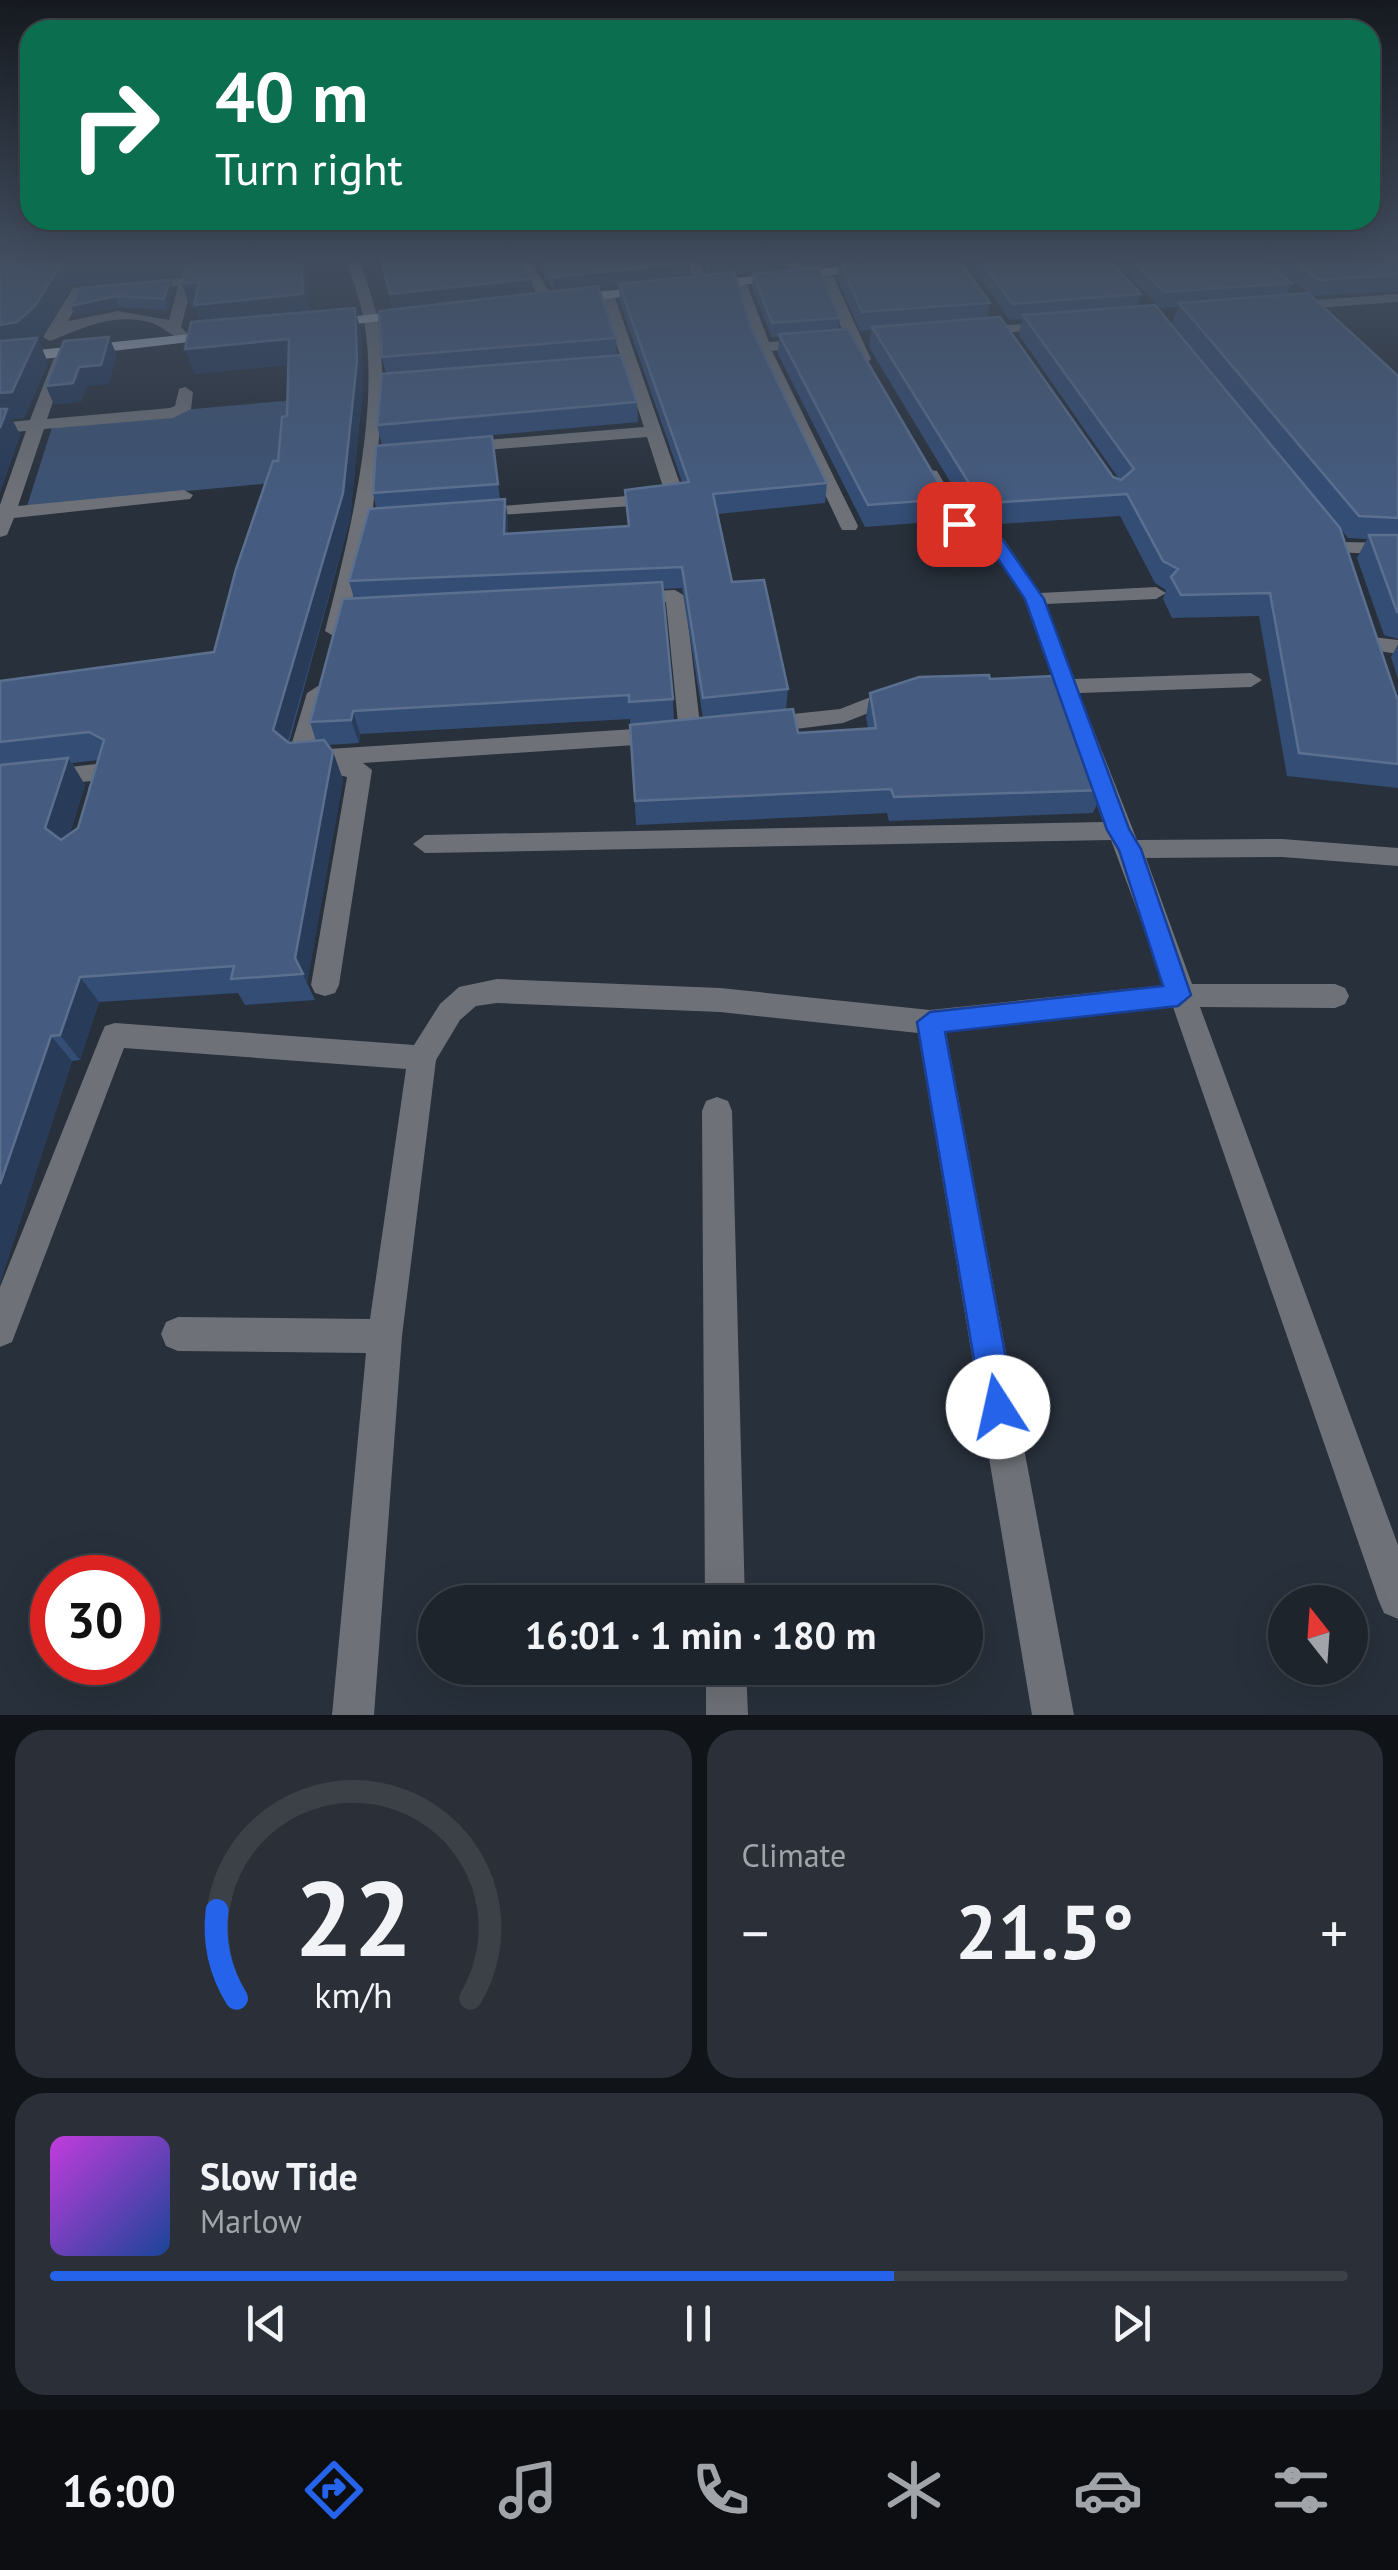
<!DOCTYPE html>
<meta charset="utf-8">
<style>
:root{--surface:#1e242c;--page:#2b3038;--text:#f1f3f6;--muted:#a1a4a9;--line:#3c4148;--accent:#2563eb}
body{margin:0;font-family:"PT Sans",sans-serif;background:var(--page);color:var(--text);height:100vh;display:flex;flex-direction:column;font-size:38px;white-space:nowrap}
*{box-sizing:border-box;margin:0}
p{font-size:32px;color:var(--muted)}
.icon{flex:none;width:55px;height:55px;fill:none;stroke:currentColor;stroke-width:2;stroke-linecap:round;stroke-linejoin:round}
.map{position:relative;height:1715px;overflow:hidden}
.drawer{display:flex;flex-direction:column;gap:15px;padding:15px;background:#101418;flex:1}
.drawer>*{flex:none}
.banner{position:absolute;left:20px;top:20px;width:1360px;height:210px;border-radius:30px;box-shadow:0 10px 40px #0002,0 0 0 2px var(--line);background:#0b6e4f;color:#fff;overflow:hidden}
.needle{width:65px;rotate:343deg}
.controls{position:absolute;left:1268px;top:1585px;display:grid;gap:20px}
.controls a{display:grid;place-items:center;width:100px;height:100px;border-radius:50%;background:var(--surface);box-shadow:0 10px 40px #0002,0 0 0 2px var(--line);font-size:50px}
.speed{position:absolute;left:30px;top:1555px;display:flex;gap:20px;font-size:50px;font-weight:700;text-align:center}
.speed>*{display:grid;place-content:center;width:130px;height:130px;border-radius:50%;background:var(--surface);box-shadow:0 10px 40px #0002,0 0 0 2px var(--line);line-height:1}
.speed .limit{border:15px solid #d22;background:#fff;color:#111}
.pin{position:absolute;display:grid;place-items:center;width:85px;height:85px;color:#fff;margin:-42px;border-radius:20px;box-shadow:0 5px 15px #0006}
.me{position:absolute;width:110px;margin:-55px;rotate:350deg;stroke-linejoin:round;filter:drop-shadow(0 0 8px #0008)}
.turn{display:flex;align-items:center;gap:35px;height:210px;padding:0 30px;font-size:45px}
.turn .icon{width:130px;height:130px;stroke-width:2.5}
.turn b{display:block;font-size:70px;line-height:85px}
.big{font-size:75px;font-weight:600;line-height:1.1}
.drawer .widget{flex:1;display:flex;flex-direction:column;justify-content:center;gap:15px;min-width:0;padding:0 35px;border-radius:30px;background:var(--page)}
.drawer .dial{align-items:center;gap:0}
.dial svg{height:260px;overflow:visible;fill:none;stroke:var(--line);stroke-width:7;stroke-linecap:round;text-anchor:middle}
.dial text{fill:var(--text);stroke:none}
.song{display:flex;align-items:center;gap:30px}
.cover{width:120px;height:120px;border-radius:15px;background:linear-gradient(135deg,hsl(290 70% 55%),hsl(220 70% 35%))}
.played{height:10px;border-radius:5px;background:linear-gradient(90deg,var(--accent) 65%,var(--line) 65%)}
.keys{display:flex;justify-content:space-around;direction:ltr}
.heat{display:flex;justify-content:space-between;align-items:center;font-size:55px;direction:ltr}
.drawer .tiles{flex:1;display:grid;gap:15px;grid-template-columns:1fr 1fr}
.widget:last-child{grid-column:span 2}
.trip{position:absolute;left:418px;top:1585px;width:565px;height:100px;border-radius:50px;background:var(--surface);box-shadow:0 10px 40px #0002,0 0 0 2px var(--line);font-weight:600;line-height:100px;text-align:center}
.dock{display:flex;height:160px;justify-content:space-around;align-items:center;background:#0c0e12;color:var(--muted)}
.dock .icon{width:70px;height:70px}
.dock .selected{color:var(--accent)}
.dock b{font-size:45px;color:var(--text)}
.map>svg:first-child{display:block}
</style>
<div class="map">
<svg width="1398" height="1715" viewBox="0 0 1398 1715">
<rect width="100%" height="100%" fill="#28303b"/>
<path fill="#3d5374" d="M 295,400 L 272,483 L 27,506 L 54,421 Z"/>
<g fill="none" stroke-linecap="round" stroke-linejoin="round">
<path fill="#6e7177" fill-rule="evenodd" d="M 345,256 L 359,256 L 378,318 L 383,381 L 411,378 L 419,383 L 383,390 L 372,521 L 345,631 L 335,637 L 325,631 C 348,542 382,407 363,316 C 359,296 351,276 345,256 Z
M 516,256 L 528,256 L 554,300 L 552,303 L 542,303 Z
M 686,256 L 699,256 L 708,289 L 696,286 Z
M 785,256 L 797,256 L 806,278 L 796,278 Z
M 824,268 L 831,272 L 871,359 L 868,362 L 855,359 L 817,272 Z
M 182,278 L 192,285 L 181,327 L 190,336 L 188,339 C 174,340 166,328 152,323 C 113,312 84,328 50,341 L 43,337 L 73,288 ZM 178,286 L 169,320 L 118,311 L 68,321 L 83,295 Z
M 739,278 L 746,282 L 769,342 L 810,339 L 817,343 L 810,347 L 772,351 L 858,526 L 856,530 L 842,530 L 840,526 L 755,347 L 732,282 Z
M 607,291 L 614,295 L 685,498 L 676,503 L 470,517 L 470,509 L 476,508 L 665,493 L 647,437 L 462,452 L 454,447 L 462,442 L 644,427 L 600,295 Z
M 1398,294 L 1398,302 L 1288,310 L 1281,306 L 1288,302 Z
M 1059,322 L 1061,325 L 1054,329 L 974,335 L 967,331 L 974,327 Z
M 54,358 L 67,361 L 47,419 L 170,408 L 175,406 L 179,389 L 185,387 L 193,392 L 191,409 L 173,418 L 44,429 L 18,506 L 184,490 L 193,495 L 190,499 L 14,518 L 7,535 L 0,537 L 0,505 L 26,431 L 0,433 L 0,423 L 30,420 Z
M 931,470 L 937,471 L 966,520 L 1004,539 L 1040,593 L 1156,587 L 1166,593 L 1156,599 L 1046,604 L 1074,679 L 1251,673 L 1262,680 L 1251,687 L 1079,693 L 1137,840 L 1282,839 L 1398,848 L 1398,866 L 1282,857 L 1146,858 L 1192,984 L 1335,984 L 1345,988 L 1349,996 L 1345,1004 L 1335,1008 L 1200,1007 L 1398,1545 L 1398,1619 L 1384,1613 L 1378,1599 L 1173,1007 L 946,1032 L 1074,1715 L 1032,1715 L 918,1033 L 720,1012 L 497,1003 L 476,1006 L 460,1020 L 436,1060 L 402,1336 L 374,1715 L 332,1715 L 366,1353 L 178,1351 L 166,1346 L 161,1334 L 166,1322 L 178,1317 L 370,1319 L 406,1069 L 124,1048 L 12,1342 L 0,1347 L 0,1287 L 101,1035 L 105,1026 L 115,1023 L 414,1045 L 440,1004 L 459,987 L 497,979 L 720,988 L 930,1010 L 1165,985 L 1111,840 L 425,853 L 413,844 L 425,835 L 1103,822 L 1057,694 L 1024,695 L 1013,688 L 1024,681 L 1053,680 L 1024,599 L 990,547 L 952,528 L 922,475 Z
M 1341,542 L 1398,543 L 1398,555 L 1334,552 L 1334,544 Z
M 675,590 L 685,596 L 701,733 L 690,741 L 679,733 L 666,602 L 629,604 L 619,598 L 629,592 Z
M 1373,637 L 1398,640 L 1398,654 L 1366,649 L 1363,644 Z
M 318,686 L 329,693 L 313,750 L 665,727 L 676,735 L 665,743 L 363,763 L 372,770 L 339,985 L 335,993 L 325,996 L 315,993 L 311,985 L 347,777 L 339,775 L 337,765 L 299,767 L 287,759 L 307,693 Z
M 899,686 L 910,693 L 907,698 L 843,723 L 764,733 L 753,725 L 764,717 L 840,709 Z
M 105,763 L 117,771 L 108,795 L 100,797 L 88,789 L 91,781 L 0,791 L 0,775 Z
M 717,1097 L 728,1101 L 732,1111 L 745,1602 L 705,1602 L 702,1111 L 706,1101 Z
M 706,1668 L 746,1668 L 748,1715 L 706,1715 Z"/>
<path fill="#abb3bf" fill-rule="evenodd" d="M 942,256 L 990,256 L 925,265 L 918,261 Z
M 870,263 L 877,267 L 875,270 L 706,289 L 699,285 L 706,281 Z
M 651,287 L 656,288 L 656,294 L 567,302 L 560,298 L 567,294 Z
M 413,310 L 418,311 L 418,317 L 328,327 L 321,323 L 328,319 Z
M 219,331 L 226,335 L 224,338 L 0,364 L 0,354 Z"/>
</g>
<path fill="#344d75" fill-rule="evenodd" d="M 0,256 L 306,256 L 309,312 L 361,332 L 363,386 L 350,520 L 289,743 L 316,741 L 310,722 L 354,598 L 349,581 L 376,508 L 373,493 L 492,436 L 500,499 L 508,519 L 508,533 L 628,526 L 625,490 L 682,482 L 620,302 L 619,286 L 599,288 L 616,338 L 617,355 L 637,402 L 638,422 L 382,445 L 377,425 L 386,374 L 382,357 L 393,309 L 379,256 L 518,256 L 533,293 L 553,291 L 532,256 L 687,256 L 690,276 L 708,274 L 702,256 L 788,256 L 787,269 L 735,274 L 752,329 L 827,483 L 825,503 L 718,514 L 732,582 L 788,689 L 786,710 L 798,733 L 868,729 L 866,717 L 870,693 L 990,679 L 1103,790 L 1093,813 L 889,821 L 887,813 L 636,825 L 630,719 L 360,734 L 359,743 L 328,745 L 333,752 L 343,780 L 307,983 L 315,1000 L 245,1005 L 238,993 L 99,1002 L 80,1060 L 72,1061 L 0,1283 L 0,681 L 214,652 L 278,461 L 287,416 L 288,365 L 194,374 L 200,321 L 195,308 L 190,308 L 184,275 L 73,284 L 46,331 L 38,339 L 48,363 L 24,418 L 12,419 L 20,435 L 0,492 ZM 682,588 L 703,718 L 674,721 L 673,699 L 663,589 ZM 98,760 L 78,828 L 70,833 L 85,785 L 72,763 Z
M 800,256 L 956,256 L 990,303 L 987,318 L 1113,477 L 1119,479 L 1019,335 L 1022,319 L 1009,320 L 971,265 L 972,256 L 1105,256 L 1141,294 L 1137,306 L 1398,701 L 1398,788 L 1287,776 L 1259,616 L 1172,618 L 1163,599 L 1166,590 L 1155,583 L 1120,516 L 984,525 L 972,518 L 869,347 L 871,330 L 860,331 L 838,279 L 839,264 L 806,267 Z
M 1110,256 L 1259,256 L 1292,283 L 1287,295 L 1398,376 L 1398,639 L 1384,635 L 1357,558 L 1367,539 L 1348,538 L 1172,323 L 1178,307 L 1160,308 Z
M 1261,256 L 1398,256 L 1398,291 L 1312,296 Z
M 753,274 L 840,318 L 839,329 L 948,499 L 944,521 L 865,527 L 778,354 L 779,337 L 772,338 L 752,288 Z
M 170,280 L 173,290 L 168,310 L 119,307 L 75,316 L 71,306 Z
M 1398,644 L 1398,679 L 1391,657 Z"/>
<path fill="#283b59" d="M 125,256 L 178,256 L 184,275 L 73,284 L 46,331 L 38,339 L 48,363 L 24,418 L 12,419 L 20,435 L 0,492 L 0,325 L 63,261 Z
M 301,256 L 306,256 L 309,318 L 202,329 L 195,308 L 190,308 L 182,284 Z
M 766,256 L 788,256 L 787,269 L 709,277 L 709,261 Z
M 690,263 L 690,279 L 554,293 L 553,277 Z
M 532,279 L 533,295 L 393,310 L 390,294 Z
M 170,280 L 173,290 L 168,310 L 164,299 Z
M 115,296 L 119,307 L 75,316 L 71,306 Z
M 355,308 L 361,332 L 363,386 L 350,520 L 283,758 L 273,730 Z
M 109,337 L 117,355 L 109,384 L 87,386 L 81,402 L 54,405 L 46,386 L 79,367 Z
M 289,339 L 296,364 L 194,374 L 185,349 Z
M 505,499 L 508,519 L 507,555 L 504,534 Z
M 353,711 L 360,734 L 359,743 L 351,720 Z
M 333,752 L 343,780 L 307,983 L 295,958 Z
M 68,758 L 85,785 L 63,855 L 45,828 Z
M 80,977 L 99,1002 L 80,1060 L 60,1035 Z
M 51,1036 L 72,1061 L 0,1283 L 0,1184 Z"/>
<path fill="#455c80" stroke="#5b6f8f" stroke-width="2.5" d="M 0,256 L 125,256 L 63,261 L 35,306 L 17,322 L 0,325 Z
M 182,256 L 301,256 L 303,294 L 194,305 L 199,282 L 182,284 L 188,260 Z
M 380,256 L 518,256 L 532,279 L 390,294 Z
M 540,256 L 687,256 L 690,263 L 553,277 Z
M 707,256 L 766,256 L 709,261 Z
M 893,256 L 956,256 L 990,303 L 862,312 L 840,261 Z
M 978,256 L 1105,256 L 1141,294 L 1012,304 Z
M 1129,256 L 1259,256 L 1292,283 L 1164,292 Z
M 1287,256 L 1398,256 L 1398,275 L 1319,280 Z
M 818,267 L 840,318 L 772,323 L 753,274 Z
M 734,272 L 752,329 L 827,483 L 713,494 L 732,582 L 764,580 L 788,689 L 703,698 L 682,567 L 349,581 L 369,509 L 505,499 L 504,534 L 629,526 L 625,490 L 689,482 L 619,284 Z
M 170,280 L 164,299 L 115,296 L 71,306 L 81,288 Z
M 598,286 L 616,338 L 382,357 L 379,311 Z
M 1308,293 L 1398,376 L 1398,518 L 1359,516 L 1179,303 Z
M 1155,305 L 1340,528 L 1398,701 L 1398,764 L 1299,753 L 1270,593 L 1181,595 L 1171,577 L 1178,569 L 1163,561 L 1127,494 L 989,503 L 977,496 L 872,327 L 1000,317 L 1113,477 L 1121,480 L 1134,469 L 1023,315 Z
M 355,308 L 357,361 L 343,493 L 273,730 L 289,743 L 324,740 L 333,752 L 295,958 L 303,974 L 231,979 L 234,966 L 80,977 L 60,1035 L 51,1036 L 0,1184 L 0,765 L 68,758 L 45,828 L 61,840 L 78,828 L 104,740 L 89,732 L 0,742 L 0,681 L 214,652 L 236,569 L 273,461 L 278,461 L 282,417 L 287,416 L 289,339 L 185,349 L 191,322 Z
M 848,329 L 948,499 L 868,505 L 779,334 Z
M 109,337 L 101,365 L 79,367 L 73,383 L 46,386 L 64,341 Z
M 37,338 L 12,392 L 0,393 L 0,341 Z
M 621,355 L 637,402 L 377,425 L 382,374 Z
M 0,409 L 7,409 L 0,428 Z
M 492,436 L 498,484 L 373,493 L 376,446 Z
M 1369,535 L 1398,535 L 1398,612 L 1397,612 Z
M 662,582 L 673,699 L 629,702 L 629,695 L 353,711 L 351,720 L 310,722 L 343,599 Z
M 989,675 L 990,679 L 1054,676 L 1103,790 L 894,797 L 891,789 L 635,801 L 630,725 L 793,709 L 798,733 L 876,728 L 870,693 L 919,677 Z"/>
<linearGradient id="sky" x2="0" y2="1"><stop stop-color="#161a20"/><stop offset="0.52" stop-color="#424e60"/><stop offset="1" stop-color="#424e60" stop-opacity="0"/></linearGradient>
<rect width="1398" height="496" fill="url(#sky)"/>
<path fill="#2563eb" stroke="#184099" stroke-width="2.5" d="M 959,519 L 1003,540 L 1044,599 L 1129,829 L 1141,849 L 1191,995 L 1178,1006 L 945,1032 L 1015,1407 L 1010,1419 L 998,1424 L 987,1419 L 982,1407 L 917,1022 L 930,1012 L 1163,986 L 1119,850 L 1107,830 L 1025,599 L 990,547 L 953,528 L 951,524 Z"/>
</svg>
<div class="controls">
<a><svg class="needle" viewBox="-14 -14 28 28"><path d="M0-13l5 13h-10z" fill="#e53935"/><path d="M0 13l5-13h-10z" fill="#a1a4a9"/></svg></a>
</div>
<div class="speed"><div class="limit">30</div></div>
<div class="pin" style="left:959px;top:524px;background:#d93025"><svg class="icon" aria-label="arrive" viewBox="0 0 24 24"><path d="M6 21V4h12l-3 4 3 4H6"/></svg></div>
<svg class="me" style="left:998px;top:1407px" viewBox="-20 -20 40 40"><circle r="19" fill="#fff"/><path d="M0-13L10 11 0 6-10 11z" fill="#2563eb"/></svg>
<div class="trip">16:01 · 1 min · 180 m</div>
<div class="banner">
<div class="turn"><svg class="icon" aria-label="right" viewBox="0 0 24 24"><path d="M7 20v-9h11M14 6l5 5-5 5"/></svg><div><b>40 m</b>Turn right</div></div>
</div>
</div>
<section class="drawer">
<div class="tiles">
<div class="widget dial"><svg viewBox="0 0 100 80">
<path d="M14 69A42 42 0 1 1 86 69"/>
<path d="M14 69A42 42 0 0 1 8 42" stroke="#2563eb"/>
<text x="50" y="56" font-size="32" font-weight="700">22</text>
<text x="50" y="72" font-size="11">km/h</text>
</svg></div>
<div class="widget"><p>Climate</p>
<div class="heat"><a>−</a><b class="big">21.5°</b><a>+</a></div>
</div>
<div class="widget">
<div class="song"><i class="cover"></i><div><b>Slow Tide</b><p>Marlow</p></div></div>
<div class="played"></div>
<div class="keys"><svg class="icon" aria-label="previous" viewBox="0 0 24 24"><path d="M18 5L8 12l10 7zM5 5v14"/></svg><svg class="icon" aria-label="pause" viewBox="0 0 24 24"><path d="M8 5v14M16 5v14"/></svg><svg class="icon" aria-label="next" viewBox="0 0 24 24"><path d="M6 5l10 7-10 7zM19 5v14"/></svg></div>
</div>
</div>
</section>
<nav class="dock">
<b>16:00</b>
<svg class="icon selected" aria-label="directions" viewBox="0 0 24 24"><path d="M12 3l9 9-9 9-9-9zM9 14v-3h6M13 9l2 2-2 2"/></svg>
<svg class="icon" aria-label="music" viewBox="0 0 24 24"><path d="M9 18V5l10-2v13"/><circle cx="6" cy="18" r="3"/><circle cx="16" cy="16" r="3"/></svg>
<svg class="icon" aria-label="phone" viewBox="0 0 24 24"><path d="M5 4h4l2 5-3 2q2 4 5 5l2-3 5 2v4C11 20 4 13 5 4z"/></svg>
<svg class="icon" aria-label="climate" viewBox="0 0 24 24"><path d="M12 3v18M4 7l16 10M4 17L20 7"/></svg>
<svg class="icon" aria-label="car" viewBox="0 0 24 24"><path d="M5 17H2v-5l4-1 3-4h7l3 4 3 1v5h-3M9 17h6M6 11h13"/><circle cx="7" cy="17" r="2"/><circle cx="17" cy="17" r="2"/></svg>
<svg class="icon" aria-label="filters" viewBox="0 0 24 24"><path d="M4 7h16M4 17h16"/><circle cx="9" cy="7" r="2"/><circle cx="15" cy="17" r="2"/></svg>
</nav>
